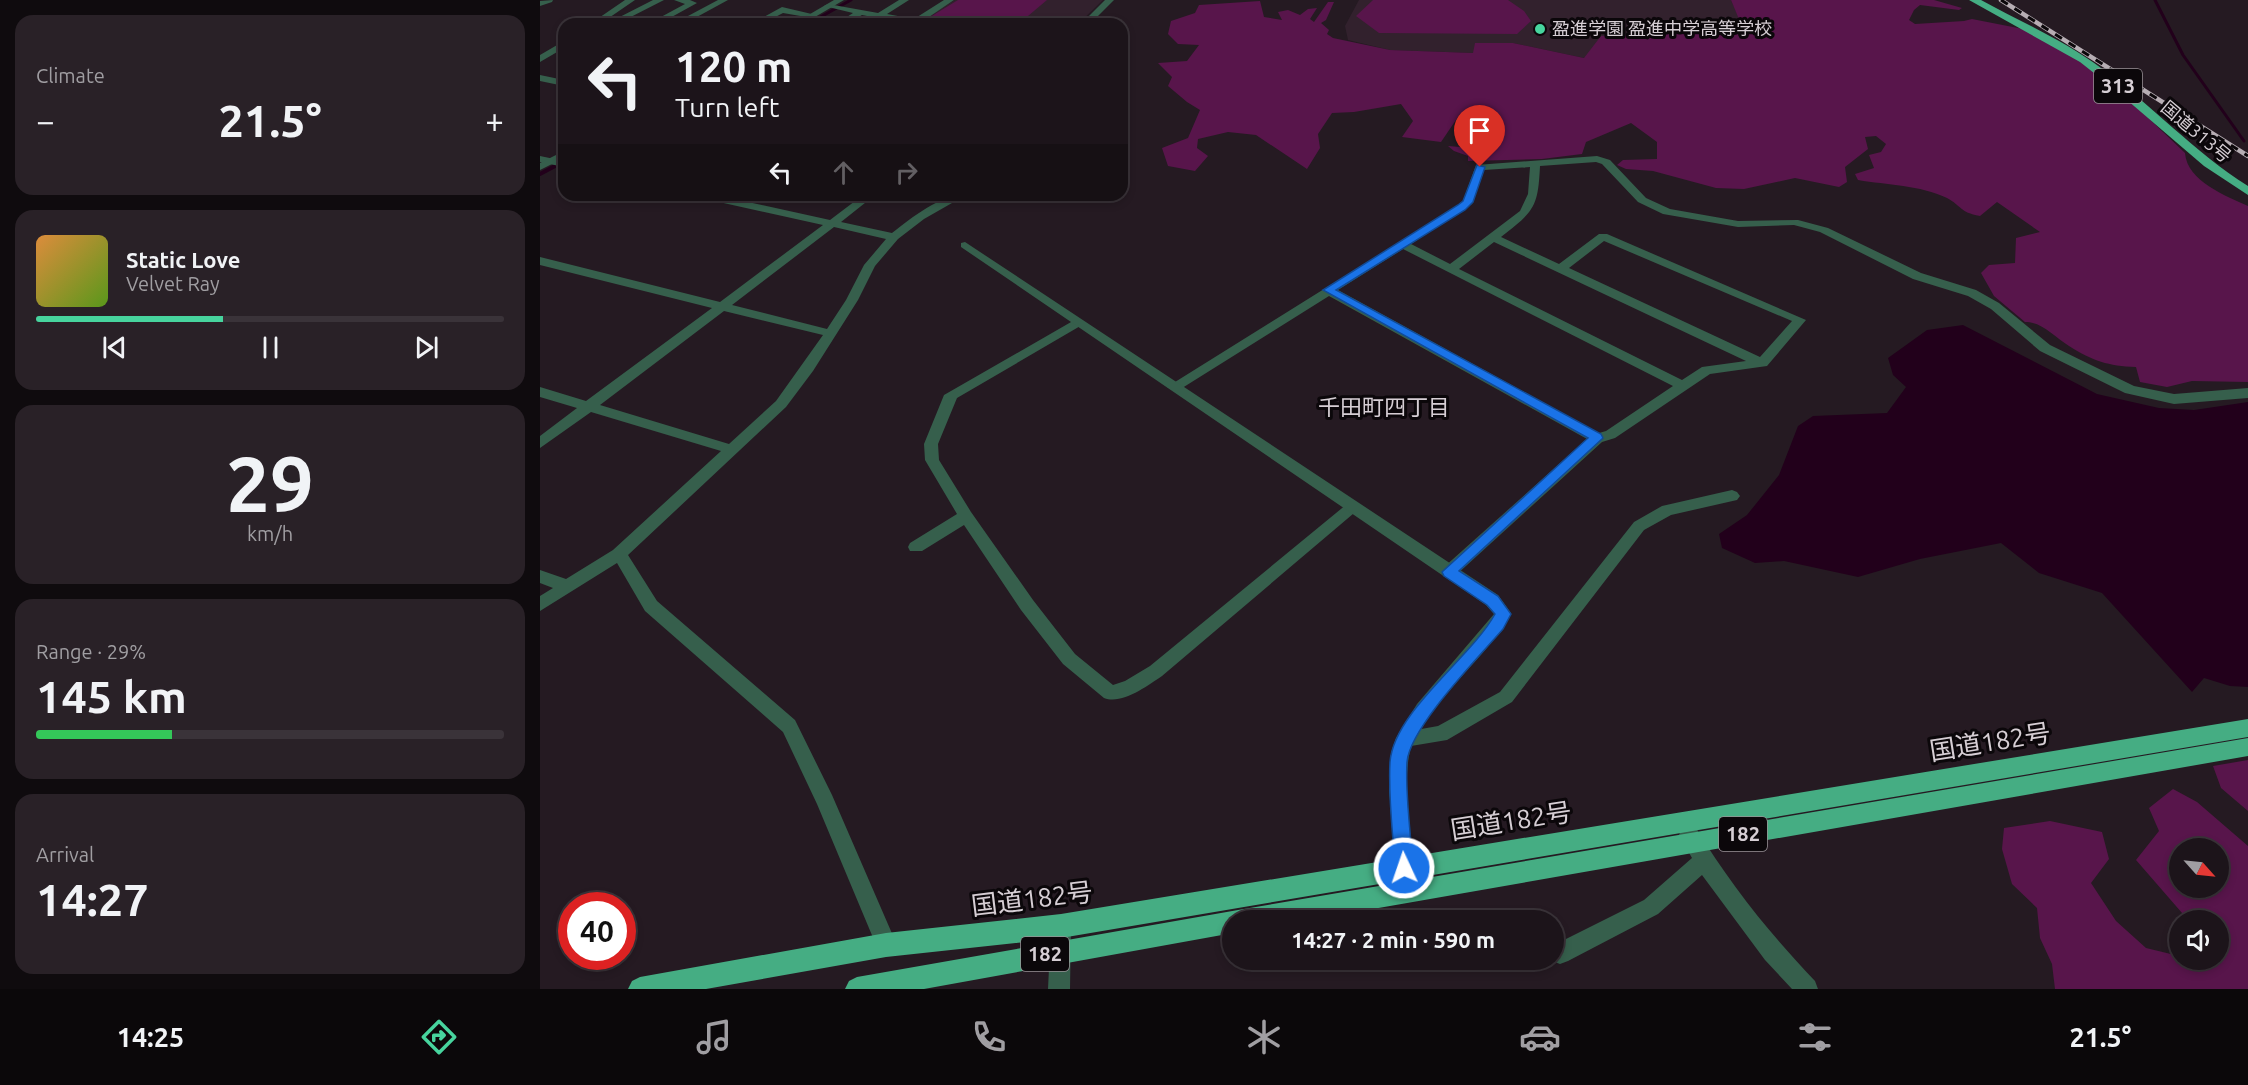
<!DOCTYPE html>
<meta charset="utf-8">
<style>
:root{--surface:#1c141a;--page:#292127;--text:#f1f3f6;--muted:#a09ea2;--line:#3a3339;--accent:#47d49e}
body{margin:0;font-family:Ubuntu,"Noto Sans JP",sans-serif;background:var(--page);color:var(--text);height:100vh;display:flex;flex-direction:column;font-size:22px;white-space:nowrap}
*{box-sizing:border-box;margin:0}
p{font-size:20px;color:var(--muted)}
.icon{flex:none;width:33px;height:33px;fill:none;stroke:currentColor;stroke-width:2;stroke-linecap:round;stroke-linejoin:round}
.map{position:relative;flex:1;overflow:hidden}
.side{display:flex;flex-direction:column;gap:15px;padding:15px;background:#0f0b0e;width:540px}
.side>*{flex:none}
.hud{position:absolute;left:18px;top:18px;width:570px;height:183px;border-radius:18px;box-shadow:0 3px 9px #0003,0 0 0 2px var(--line);background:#1c141a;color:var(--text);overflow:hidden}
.needle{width:39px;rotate:117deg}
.buttons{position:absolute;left:1629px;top:838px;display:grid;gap:12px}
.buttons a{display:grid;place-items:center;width:60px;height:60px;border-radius:50%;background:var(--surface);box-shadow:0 3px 9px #0003,0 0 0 2px var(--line);font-size:30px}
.speed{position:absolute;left:18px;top:892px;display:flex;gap:12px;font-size:30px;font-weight:700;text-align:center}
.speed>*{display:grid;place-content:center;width:78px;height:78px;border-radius:50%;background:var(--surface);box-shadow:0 3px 9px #0003,0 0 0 2px var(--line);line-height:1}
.speed .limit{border:9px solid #d22;background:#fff;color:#111}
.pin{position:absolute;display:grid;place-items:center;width:51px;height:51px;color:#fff;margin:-62px -26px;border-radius:50% 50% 50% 0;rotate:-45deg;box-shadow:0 0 6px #0007}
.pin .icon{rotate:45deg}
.me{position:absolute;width:66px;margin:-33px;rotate:357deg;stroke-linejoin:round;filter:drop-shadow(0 0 4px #0008)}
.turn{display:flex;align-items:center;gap:21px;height:126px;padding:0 18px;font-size:27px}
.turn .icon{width:78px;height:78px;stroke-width:2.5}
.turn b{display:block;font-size:42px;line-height:51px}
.lanes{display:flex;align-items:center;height:57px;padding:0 18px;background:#0003;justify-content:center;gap:30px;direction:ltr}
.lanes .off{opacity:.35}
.big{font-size:45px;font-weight:700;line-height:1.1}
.side .widget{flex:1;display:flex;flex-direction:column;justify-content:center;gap:9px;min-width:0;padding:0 21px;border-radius:18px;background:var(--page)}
.side .dial{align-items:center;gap:0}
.dial b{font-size:78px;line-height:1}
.song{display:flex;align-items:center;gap:18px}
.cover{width:72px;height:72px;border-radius:9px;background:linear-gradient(135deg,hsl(30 70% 55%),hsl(90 70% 35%))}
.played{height:6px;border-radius:3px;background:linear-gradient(90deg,var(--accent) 40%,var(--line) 40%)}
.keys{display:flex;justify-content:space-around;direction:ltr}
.heat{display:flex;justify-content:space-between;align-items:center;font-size:33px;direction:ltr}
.charge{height:9px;border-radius:4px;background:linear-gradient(90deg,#34c759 29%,var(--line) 0)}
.trip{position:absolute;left:682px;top:910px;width:342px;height:60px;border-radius:30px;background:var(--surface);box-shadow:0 3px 9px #0003,0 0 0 2px var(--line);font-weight:700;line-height:60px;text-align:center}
.tabs{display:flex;height:96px;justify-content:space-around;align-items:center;background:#0b080a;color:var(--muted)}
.tabs .icon{width:42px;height:42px}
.tabs .active{color:var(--accent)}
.tabs b{font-size:27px;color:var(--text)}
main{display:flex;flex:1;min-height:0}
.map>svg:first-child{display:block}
</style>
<main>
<section class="side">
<div class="widget"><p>Climate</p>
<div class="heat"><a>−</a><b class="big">21.5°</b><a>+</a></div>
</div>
<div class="widget">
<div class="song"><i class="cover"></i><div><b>Static Love</b><p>Velvet Ray</p></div></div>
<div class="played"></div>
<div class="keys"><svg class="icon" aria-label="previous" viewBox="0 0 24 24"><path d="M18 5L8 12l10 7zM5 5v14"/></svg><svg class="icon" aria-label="pause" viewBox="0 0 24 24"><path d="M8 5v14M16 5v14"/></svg><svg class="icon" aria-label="next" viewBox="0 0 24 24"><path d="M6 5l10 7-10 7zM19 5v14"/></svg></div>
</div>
<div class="widget dial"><b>29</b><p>km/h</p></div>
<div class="widget"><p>Range · 29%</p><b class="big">145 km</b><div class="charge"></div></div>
<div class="widget"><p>Arrival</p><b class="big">14:27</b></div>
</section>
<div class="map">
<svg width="1708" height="989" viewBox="0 0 1708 989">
<rect width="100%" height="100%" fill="#251a22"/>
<path fill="#32212d" d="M 415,0 L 563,0 L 538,24 L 401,24 L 385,21 L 384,19 Z
M 819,0 L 1191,0 L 1204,29 L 1136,34 L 1044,58 L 973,43 L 933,53 L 850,50 L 808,40 L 805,26 Z"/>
<path fill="#58154b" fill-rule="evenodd" d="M 418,0 L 507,0 L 488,16 L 481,16 L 469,24 L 422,21 L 409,24 L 388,21 L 387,19 Z
M 833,0 L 968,0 L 984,11 L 991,21 L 977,34 L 839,33 L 816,16 Z
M 1191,0 L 1394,0 L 1422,8 L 1419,10 L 1380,5 L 1374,10 L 1369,20 L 1375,24 L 1424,21 L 1432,19 L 1483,29 L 1527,52 L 1579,90 L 1645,153 C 1647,181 1686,196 1708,206 L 1708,382 L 1652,381 L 1627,387 L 1600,382 L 1596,367 C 1568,366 1553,361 1529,346 C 1514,337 1503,322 1485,322 L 1454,296 L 1441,273 L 1449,265 L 1475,263 L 1476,238 L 1500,232 L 1457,202 L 1440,216 C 1419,212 1422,206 1407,198 C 1380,185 1347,185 1318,180 L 1315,174 L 1334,168 L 1329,155 L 1341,152 L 1346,144 L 1336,136 L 1325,137 L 1328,149 L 1305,167 L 1307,182 L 1299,187 L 1255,178 L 1204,189 L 1176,188 L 1113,171 L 1086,169 L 1077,165 L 1083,160 L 1117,159 L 1117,142 L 1091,123 L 1046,142 L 1042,154 L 1002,159 L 928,161 L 928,156 L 914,151 L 908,146 L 946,149 L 958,123 L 949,109 L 920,114 L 901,142 L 862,137 L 873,121 L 861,104 L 814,112 L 792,113 L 778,134 L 780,148 L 767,169 L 716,135 L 688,132 L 658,139 L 657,148 L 668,156 L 655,171 L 628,166 L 622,148 L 648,138 L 660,110 L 647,102 L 628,86 L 632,77 L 618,63 L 647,61 L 659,45 L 638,44 L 628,34 L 631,21 L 655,13 L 659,5 L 720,1 L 724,17 L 742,20 L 738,12 L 748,10 L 760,15 L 768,9 L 777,8 L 770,19 L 774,22 L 788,2 L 794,2 L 786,20 L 781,23 L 789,30 L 787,34 L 793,38 L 850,50 L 933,53 L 935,43 L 973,43 L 1044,58 L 1061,36 L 1136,34 L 1203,29 Z
M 1708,760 L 1708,811 L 1681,788 L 1673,766 Z
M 1633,789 L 1657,802 L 1708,846 L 1708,989 L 1515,989 L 1512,964 L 1500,938 L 1497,908 L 1472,884 L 1462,849 L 1464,828 L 1510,821 L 1562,832 L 1569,859 L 1551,883 L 1576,921 L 1606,948 L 1639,956 L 1640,960 L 1678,960 L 1678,921 L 1649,921 L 1596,860 L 1619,831 L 1609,808 ZM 1640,849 L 1678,849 L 1678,888 L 1640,888 Z"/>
<path fill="#22001b" d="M 1423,325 L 1557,394 L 1619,408 L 1654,410 L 1708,402 L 1708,687 L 1690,686 L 1664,678 L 1652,692 L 1562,593 L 1499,573 L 1461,543 L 1380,559 L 1318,577 L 1244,561 L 1215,563 L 1182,548 L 1179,534 L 1207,515 L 1239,475 L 1258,426 L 1273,416 L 1347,413 L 1366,387 L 1353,375 L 1348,358 L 1387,330 Z"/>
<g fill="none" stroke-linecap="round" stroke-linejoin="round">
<path stroke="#22001b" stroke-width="3" d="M 1615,0 L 1643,55 L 1704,141
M 268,24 L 311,0
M 15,166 L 24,161"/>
<path stroke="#22001b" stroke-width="4" d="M 0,174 L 17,165"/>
<path fill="#365f4c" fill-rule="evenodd" d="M 85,0 L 95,0 L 60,24 L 50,24 Z
M 113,0 L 124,0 L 77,24 L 66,24 Z
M 134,0 L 150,0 L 157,3 L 119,24 L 108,24 L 145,4 Z
M 178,0 L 188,0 L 144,24 L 133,24 Z
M 359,0 L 369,0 L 347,14 L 374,19 L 404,0 L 414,0 L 383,21 L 392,24 L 368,24 L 322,15 L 306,24 L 296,24 L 313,13 L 284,6 L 288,4 L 338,13 Z
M 565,0 L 574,0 L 550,24 L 541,24 Z
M 242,7 L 276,15 L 272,18 L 243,13 L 222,24 L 211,24 Z
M 24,41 L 24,48 L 0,62 L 0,55 Z
M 0,75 L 24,80 L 24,86 L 0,81 Z
M 0,156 L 24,161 L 24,167 L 0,162 Z
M 1057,156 L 1070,160 L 1106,198 L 1130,209 L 1198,221 L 1258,220 L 1288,228 L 1381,273 L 1436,290 L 1459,303 L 1510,345 L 1594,386 L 1634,394 L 1708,388 L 1708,398 L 1634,404 L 1585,393 L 1500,351 L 1451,309 L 1428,296 L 1373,279 L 1280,232 L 1254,225 L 1198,227 L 1123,214 L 1098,202 L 1062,164 L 1056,162 L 1000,166 C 998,208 994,211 961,237 L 1019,264 L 1059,234 L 1067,234 L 1266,320 L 1227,366 L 1170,374 L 1075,438 L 1062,442 L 915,576 L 909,578 L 903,576 L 901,572 L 903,568 L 1047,439 L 789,296 L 639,390 L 634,391 L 627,387 L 917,206 L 923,201 L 936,165 ZM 990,167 L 988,194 L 980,211 L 910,264 L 871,244 L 932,204 L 944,170 ZM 1064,241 L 1252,321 L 1220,357 L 1029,268 ZM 954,242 L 1206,361 L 1162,367 L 1142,380 L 919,269 ZM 863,249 L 1133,386 L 1066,431 L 1059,433 L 798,290 Z
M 156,195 L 176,195 L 290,220 L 323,195 L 335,195 L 301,222 L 352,233 C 373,217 399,195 426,195 L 384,219 L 358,239 L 335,266 L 318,300 L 273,371 L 246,407 L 88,555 L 117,601 L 255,720 L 292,795 L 357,945 L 353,952 L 346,956 L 339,952 L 277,804 L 243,732 L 105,611 L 77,563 L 0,611 L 0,596 L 13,588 L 0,583 L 0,570 L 26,579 L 73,550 L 181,451 L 51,412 L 0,448 L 0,436 L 37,408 L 0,397 L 0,387 L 46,401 L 172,308 L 0,265 L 0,257 L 180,302 L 283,225 L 161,198 ZM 294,227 L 346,239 L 324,265 L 306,300 L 287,329 L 192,305 ZM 184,311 L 283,335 L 236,401 L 189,444 L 60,405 Z
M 538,318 L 544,322 L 542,325 L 417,398 L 398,444 L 399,460 L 431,512 L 493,600 L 535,654 L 573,685 L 585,681 L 610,666 L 807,504 L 817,504 L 820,508 L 622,676 C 607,686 582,705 564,698 L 523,664 L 481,610 L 424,525 L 382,551 L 370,551 L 368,547 L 370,543 L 417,514 L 385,460 L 384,444 L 404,395 Z
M 1192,490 L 1197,492 L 1200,496 L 1197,500 L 1131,515 L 1104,530 L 972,702 L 907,740 L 865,747 L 859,745 L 856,739 L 859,733 L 898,726 L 960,692 L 1094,522 L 1122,506 Z
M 1149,826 L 1156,828 C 1190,884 1230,934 1275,981 L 1278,989 L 1252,989 L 1225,960 L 1162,875 L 1118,914 L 1028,961 L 1020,964 L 1012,961 L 1014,945 L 1104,900 L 1152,858 L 1139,835 L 1142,828 Z
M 521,916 L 528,919 L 531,926 L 530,989 L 508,989 L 511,926 L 514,919 Z"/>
<path fill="#365f4c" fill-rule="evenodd" d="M 13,0 L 12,2 L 0,6 L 0,1 Z
M 294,0 L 304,0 L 263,24 L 253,24 Z
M 24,151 L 24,158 L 0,170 L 0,163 Z
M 425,242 L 958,595 L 971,613 C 957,640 934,662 914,685 C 900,702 882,720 873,741 C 859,775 873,855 878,892 L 875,899 L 868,902 L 861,899 L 858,892 L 849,790 L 852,751 L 856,738 L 877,704 L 954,614 L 946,605 L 421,247 L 421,243 Z"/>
<path fill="#45ad83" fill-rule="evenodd" d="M 1429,0 L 1441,0 C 1481,22 1524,40 1561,68 C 1612,105 1654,152 1708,186 L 1708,195 L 1664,166 L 1573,88 L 1540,62 Z
M 1708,719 L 1708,737 L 521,938 L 346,957 L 166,989 L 88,989 L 92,981 L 100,977 L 346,933 L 521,914 Z
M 1708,738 L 1708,756 L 764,921 L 693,921 L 693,933 L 384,989 L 305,989 L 309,981 L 317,977 L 698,910 Z"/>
<defs>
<path id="rail" d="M 1461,0 L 1708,156"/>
</defs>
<use href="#rail" stroke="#b7aeb4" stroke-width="4.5"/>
<use href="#rail" stroke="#0b070a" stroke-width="3" stroke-dasharray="8" stroke-linecap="butt"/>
</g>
<path fill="#1a73e8" stroke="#114b97" stroke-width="1.5" d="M 937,165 L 945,167 L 933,202 L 925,210 L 796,290 L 1061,434 L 1063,438 L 919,571 L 958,596 L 971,614 L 963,629 C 939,657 870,727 867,762 C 865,794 871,835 873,868 L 871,874 L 864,877 L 858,874 L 855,868 C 853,833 848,797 850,762 C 854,711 931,658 955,614 L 947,605 L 904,576 L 902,572 L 1048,438 L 783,290 L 918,205 L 923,201 Z"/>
<circle fill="#47d49e" stroke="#0b070a" stroke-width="2" cx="1000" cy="29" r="6"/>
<g text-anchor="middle" stroke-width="6" stroke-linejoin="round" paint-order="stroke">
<g font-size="18" fill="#d6ced4" stroke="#0b070a" text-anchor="start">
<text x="1012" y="35">盈進学園 盈進中学高等学校</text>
</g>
<g font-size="18" fill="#d6ced4" stroke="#0b070a">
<text transform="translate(1656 132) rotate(40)" y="6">国道313号</text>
</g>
<g fill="#0b070a" stroke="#999297" stroke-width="1.5">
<rect x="1554" y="69" width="48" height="34" rx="4.5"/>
<rect x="1179" y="817" width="48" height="34" rx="4.5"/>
<rect x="481" y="937" width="48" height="34" rx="4.5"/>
</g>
<g font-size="20" font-weight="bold" fill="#d6ced4">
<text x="1578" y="93">313</text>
<text x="1203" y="841">182</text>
<text x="505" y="961">182</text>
</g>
<g font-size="22" fill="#d6ced4" stroke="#0b070a">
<text x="844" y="415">千田町四丁目</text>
</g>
<g font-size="26" fill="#d6ced4" stroke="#0b070a">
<text transform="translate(1450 742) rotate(-9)" y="9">国道182号</text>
<text transform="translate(971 821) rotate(-9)" y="9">国道182号</text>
<text transform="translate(492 899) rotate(-7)" y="9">国道182号</text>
</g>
</g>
</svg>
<div class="buttons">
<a><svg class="needle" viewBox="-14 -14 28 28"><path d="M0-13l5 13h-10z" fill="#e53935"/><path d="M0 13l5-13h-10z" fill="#a09ea2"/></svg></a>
<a><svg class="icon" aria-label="sound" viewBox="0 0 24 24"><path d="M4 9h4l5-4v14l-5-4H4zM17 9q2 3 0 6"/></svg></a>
</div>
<div class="speed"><div class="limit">40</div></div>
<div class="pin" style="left:940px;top:167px;background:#d93025"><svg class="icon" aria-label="arrive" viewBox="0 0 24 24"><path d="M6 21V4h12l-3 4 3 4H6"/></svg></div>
<svg class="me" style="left:864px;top:868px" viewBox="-20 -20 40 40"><circle r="17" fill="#1a73e8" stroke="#fff" stroke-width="3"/><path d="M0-11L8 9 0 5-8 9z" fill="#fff"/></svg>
<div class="trip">14:27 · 2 min · 590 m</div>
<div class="hud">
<div class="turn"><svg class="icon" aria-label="left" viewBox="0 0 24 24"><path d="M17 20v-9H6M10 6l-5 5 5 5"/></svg><div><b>120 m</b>Turn left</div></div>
<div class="lanes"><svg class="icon" aria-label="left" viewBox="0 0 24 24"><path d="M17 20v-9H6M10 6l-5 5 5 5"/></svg><svg class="icon off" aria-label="ahead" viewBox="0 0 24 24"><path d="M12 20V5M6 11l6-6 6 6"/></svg><svg class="icon off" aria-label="right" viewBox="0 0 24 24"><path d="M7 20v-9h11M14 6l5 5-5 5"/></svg></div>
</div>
</div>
</main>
<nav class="tabs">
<b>14:25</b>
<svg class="icon active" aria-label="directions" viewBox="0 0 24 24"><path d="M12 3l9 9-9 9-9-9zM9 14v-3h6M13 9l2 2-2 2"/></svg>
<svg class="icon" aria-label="music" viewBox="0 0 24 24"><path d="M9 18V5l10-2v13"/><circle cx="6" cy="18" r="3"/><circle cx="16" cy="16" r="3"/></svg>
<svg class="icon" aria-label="phone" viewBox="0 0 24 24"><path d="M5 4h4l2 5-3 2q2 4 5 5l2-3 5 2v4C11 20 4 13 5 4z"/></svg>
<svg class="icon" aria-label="climate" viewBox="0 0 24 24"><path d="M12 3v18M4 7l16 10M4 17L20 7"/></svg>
<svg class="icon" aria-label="car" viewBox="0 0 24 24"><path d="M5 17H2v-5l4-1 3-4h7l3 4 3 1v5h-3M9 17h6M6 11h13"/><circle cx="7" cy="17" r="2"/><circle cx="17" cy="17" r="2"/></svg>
<svg class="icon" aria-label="filters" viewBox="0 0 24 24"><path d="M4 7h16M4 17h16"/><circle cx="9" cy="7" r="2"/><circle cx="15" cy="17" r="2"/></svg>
<b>21.5°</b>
</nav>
